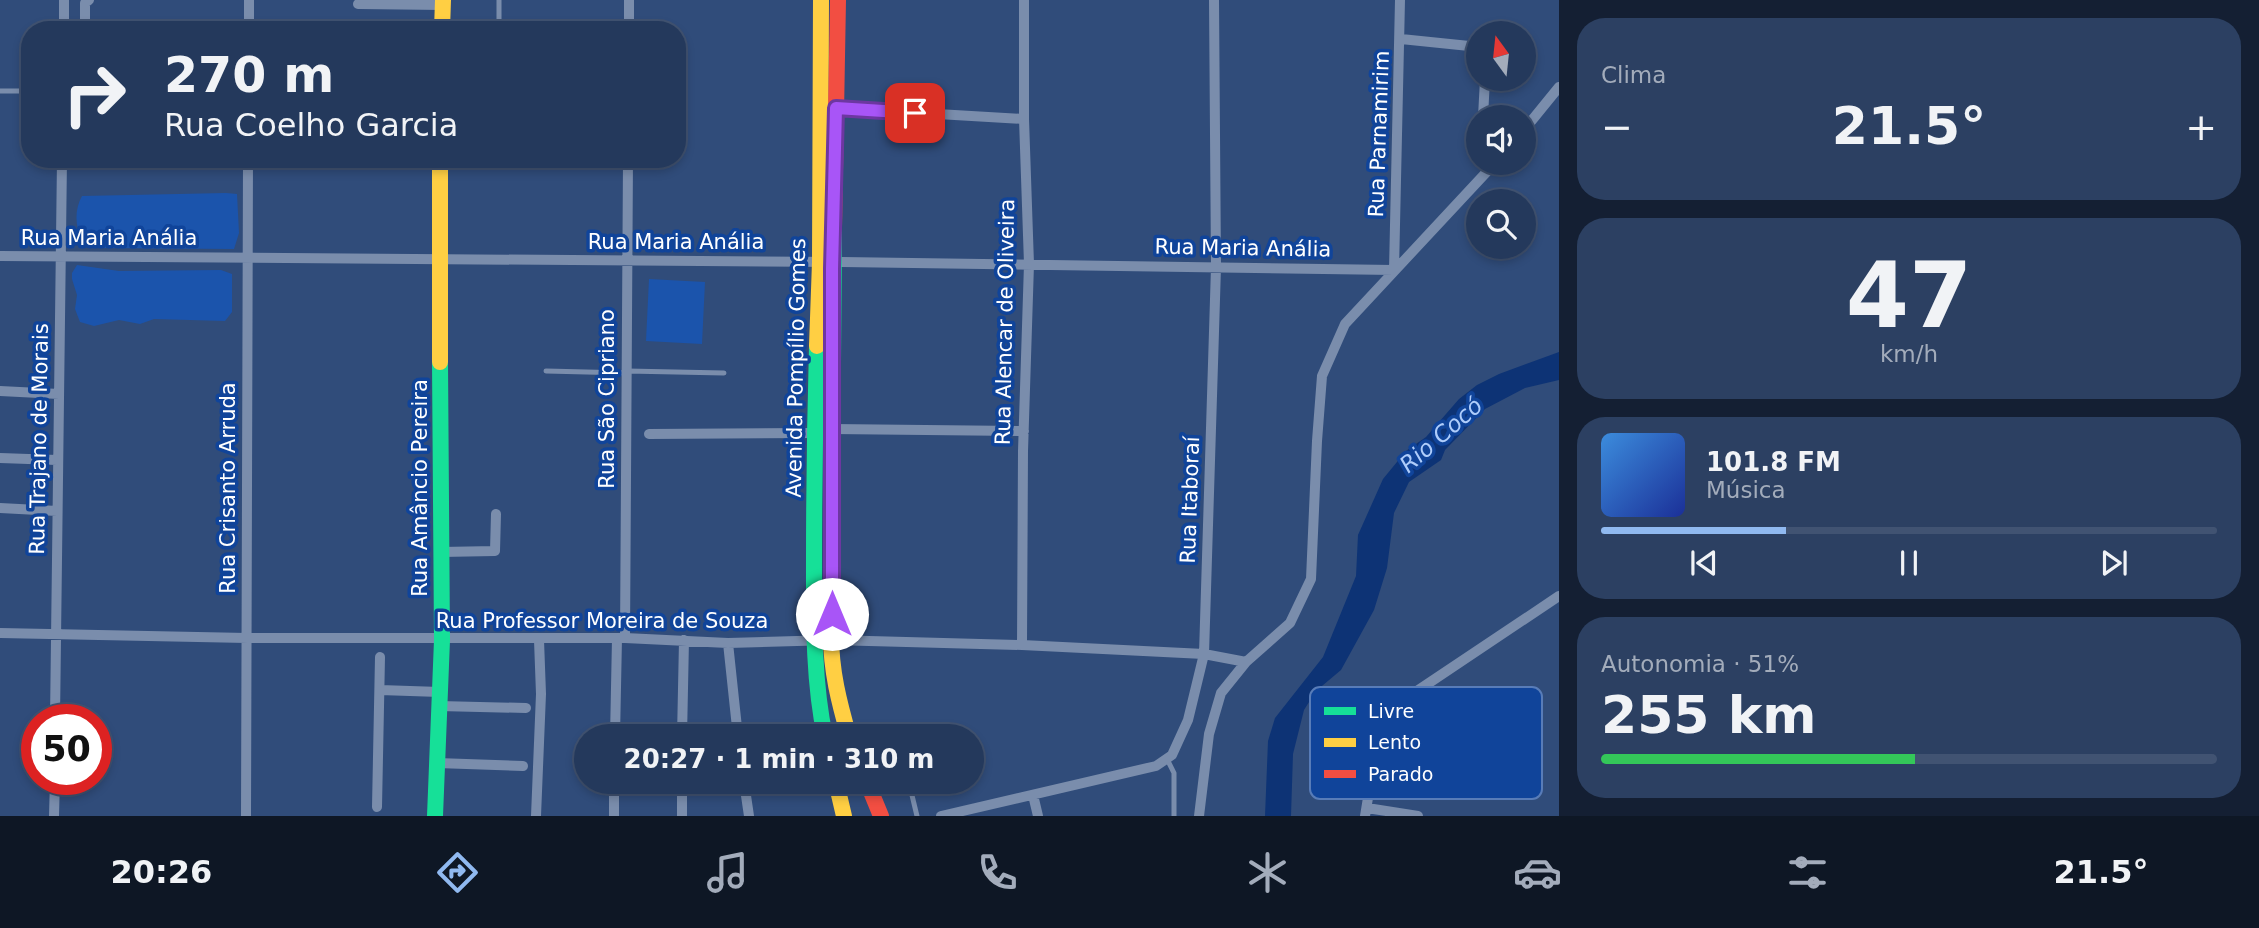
<!DOCTYPE html>
<html lang="pt">
<meta charset="utf-8">
<style>
:root{--surface:#24395c;--page:#2c4062;--text:#f1f3f6;--muted:#a3acbb;--line:#415372;--accent:#90b9f0}
body{margin:0;font-family:"DejaVu Sans",sans-serif;background:var(--page);color:var(--text);height:100vh;display:flex;flex-direction:column;font-size:26px;white-space:nowrap}
*{box-sizing:border-box;margin:0}
p{font-size:23px;color:var(--muted)}
.icon{flex:none;width:38px;height:38px;fill:none;stroke:currentColor;stroke-width:2;stroke-linecap:round;stroke-linejoin:round}
.map{position:relative;flex:1;overflow:hidden}
.sheet{display:flex;flex-direction:column;gap:18px;padding:18px;background:#141f33;width:700px}
.sheet>*{flex:none}
.guide{position:absolute;left:21px;top:21px;width:665px;height:147px;border-radius:28px;box-shadow:0 4px 10px #0003,0 0 0 2px var(--line);background:#24395c;color:var(--text);overflow:hidden}
.needle{width:46px;rotate:345deg}
.controls{position:absolute;left:1466px;top:21px;display:grid;gap:14px}
.controls a{display:grid;place-items:center;width:70px;height:70px;border-radius:50%;background:var(--surface);box-shadow:0 4px 10px #0003,0 0 0 2px var(--line);font-size:35px}
.speed{position:absolute;left:21px;top:704px;display:flex;gap:14px;font-size:35px;font-weight:700;text-align:center}
.speed>*{display:grid;place-content:center;width:91px;height:91px;border-radius:50%;background:var(--surface);box-shadow:0 4px 10px #0003,0 0 0 2px var(--line);line-height:1}
.speed .limit{border:10px solid #d22;background:#fff;color:#111}
.pin{position:absolute;display:grid;place-items:center;width:60px;height:60px;color:#fff;margin:-30px;border-radius:14px;box-shadow:0 4px 10px #0006}
.me{position:absolute;width:77px;margin:-38px;rotate:0deg;stroke-linejoin:round;filter:drop-shadow(0 0 5px #0008)}
.turn{display:flex;align-items:center;gap:24px;height:147px;padding:0 28px;font-size:32px}
.turn .icon{width:91px;height:91px;stroke-width:2.5}
.turn b{display:block;font-size:49px;line-height:60px}
.big{font-size:52px;font-weight:600;line-height:1.1}
.sheet .widget{flex:1;display:flex;flex-direction:column;justify-content:center;gap:10px;min-width:0;padding:0 24px;border-radius:28px;background:var(--page)}
.sheet .dial{align-items:center;gap:0}
.dial b{font-size:91px;line-height:1}
.song{display:flex;align-items:center;gap:21px}
.cover{width:84px;height:84px;border-radius:10px;background:linear-gradient(135deg,hsl(210 70% 55%),hsl(230 70% 35%))}
.played{height:7px;border-radius:4px;background:linear-gradient(90deg,var(--accent) 30%,var(--line) 30%)}
.keys{display:flex;justify-content:space-around;direction:ltr}
.heat{display:flex;justify-content:space-between;align-items:center;font-size:38px;direction:ltr}
.charge{height:10px;border-radius:5px;background:linear-gradient(90deg,#34c759 51%,var(--line) 0)}
.trip{position:absolute;left:574px;top:724px;width:410px;height:70px;border-radius:35px;background:var(--surface);box-shadow:0 4px 10px #0003,0 0 0 2px var(--line);font-weight:600;line-height:70px;text-align:center}
.dock{display:flex;height:112px;justify-content:space-around;align-items:center;background:#0e1725;color:var(--muted)}
.dock .icon{width:49px;height:49px}
.dock .on{color:var(--accent)}
.dock b{font-size:32px;color:var(--text)}
main{display:flex;flex:1;min-height:0}
.map>svg:first-child{display:block}
</style>
<main>
<div class="map">
<svg width="1559" height="816" viewBox="0 0 1559 816">
<rect width="100%" height="100%" fill="#304c7a"/>
<path fill="#1b54ac" d="M 226,193 L 237,194 L 239,233 L 234,249 L 104,248 L 83,242 C 75,228 74,210 82,196 Z
M 77,265 L 119,271 L 221,270 L 232,274 L 232,312 L 225,321 L 154,319 L 140,324 L 119,320 L 94,326 L 80,322 L 75,309 L 77,295 L 72,279 L 72,273 Z
M 649,279 L 705,282 L 702,344 L 646,341 Z"/>
<path fill="#0d3375" d="M 1559,352 L 1559,380 L 1525,388 L 1485,409 L 1445,450 L 1441,460 L 1409,482 L 1394,513 L 1387,568 L 1374,610 L 1341,670 L 1316,691 L 1304,710 L 1293,754 L 1291,816 L 1265,816 L 1268,741 L 1275,718 L 1323,657 L 1356,576 L 1358,535 L 1383,479 L 1406,451 L 1426,437 L 1459,399 L 1477,385 L 1499,374 Z"/>
<g fill="none" stroke-linecap="round" stroke-linejoin="round">
<path stroke="#7a8dac" stroke-width="5" d="M 499,0 L 499,23
M 0,91 L 30,91
M 546,371 L 627,373
M 627,371 L 724,373
M 1167,759 L 1174,773 L 1174,816
M 910,787 L 917,816
M 873,794 L 910,787 L 921,782"/>
<path stroke="#7a8dac" stroke-width="10" d="M 89,0 L 85,3 L 85,27 L 150,27
M 358,4 L 443,5
M 64,30 L 64,0
M 249,30 L 249,0
M 629,30 L 629,0
M 1401,39 L 1479,47
M 836,108 L 1024,119
M 1483,117 L 1485,79
M 1524,130 L 1559,87
M 0,256 L 842,262 L 1394,270
M 1394,270 L 1400,0
M 0,391 L 59,394
M 832,429 L 1024,431
M 649,434 L 814,433
M 0,458 L 57,460
M 0,508 L 57,511
M 441,552 L 495,551 L 496,514
M 0,633 L 247,638 L 625,638 L 728,643 L 832,640 L 1022,645 L 1204,654 L 1246,662
M 625,638 L 628,159
M 728,643 L 738,737
M 1022,645 L 1023,451 L 1029,264 L 1024,119 L 1024,0
M 380,690 L 440,692
M 439,706 L 526,708
M 1393,713 L 1514,736
M 55,719 L 62,159
M 615,737 L 617,638
M 682,737 L 684,640
M 437,763 L 523,766
M 744,782 L 749,816
M 1033,795 L 1038,816
M 377,807 L 380,657
M 1367,808 L 1418,816
M 54,816 L 55,779
M 246,816 L 248,159
M 536,816 L 541,694 L 539,640
M 614,816 L 614,782
M 682,816 L 682,782
M 941,816 L 1156,766 L 1172,755 L 1188,720 L 1204,654 L 1216,267 L 1214,0
M 1199,816 L 1209,734 L 1221,693 L 1246,662 L 1290,623 L 1311,579 L 1317,441 L 1322,376 L 1345,324 L 1495,163
M 1365,816 L 1377,743 L 1393,713 L 1414,693 L 1559,596"/>
<path stroke="#16e098" stroke-width="16" d="M 817,346 C 815,418 814,489 814,561 C 814,620 813,679 825,737
M 831,635 L 834,227
M 435,816 L 442,640 L 440,362"/>
<path stroke="#ffcf43" stroke-width="16" d="M 442,30 L 443,0
M 817,346 L 820,262 L 821,0
M 440,362 L 440,159
M 831,635 C 831,671 839,702 849,737
M 836,782 L 844,816"/>
<path stroke="#f24e42" stroke-width="16" d="M 834,227 L 838,0
M 867,782 L 881,816"/>
</g>
<g fill="none" stroke-linecap="round" stroke-linejoin="round">
<defs>
<path id="route" d="M 832,614 L 832,269 L 836,108 L 915,113"/>
</defs>
<use href="#route" stroke="#6d37a1" stroke-width="18"/>
<use href="#route" stroke="#a855f7" stroke-width="12"/>
</g>
<g text-anchor="middle" stroke-width="7" stroke-linejoin="round" paint-order="stroke">
<g font-size="21" fill="#fff" stroke="#10449a">
<text transform="translate(1379 134) rotate(-88)" y="7">Rua Parnamirim</text>
<text x="109" y="245">Rua Maria Anália</text>
<text x="676" y="249">Rua Maria Anália</text>
<text transform="translate(1243 248) rotate(1)" y="7">Rua Maria Anália</text>
<text transform="translate(1005 322) rotate(-89)" y="7">Rua Alencar de Oliveira</text>
<text transform="translate(796 368) rotate(-89)" y="7">Avenida Pompílio Gomes</text>
<text transform="translate(607 399) rotate(-90)" y="7">Rua São Cipriano</text>
<text transform="translate(39 439) rotate(-89)" y="7">Rua Trajano de Morais</text>
<text transform="translate(228 488) rotate(-90)" y="7">Rua Crisanto Arruda</text>
<text transform="translate(420 488) rotate(-90)" y="7">Rua Amâncio Pereira</text>
<text transform="translate(1190 500) rotate(-88)" y="7">Rua Itaboraí</text>
<text x="602" y="628">Rua Professor Moreira de Souza</text>
</g>
<g font-size="23" font-style="italic" fill="#afcdfb" stroke="#10449a">
<text transform="translate(1441 435) rotate(-41)" y="8">Rio Cocó</text>
</g>
</g>
<rect x="1310" y="687" width="232" height="112" rx="10" fill="#10449a" stroke="#587cb8" stroke-width="2"/>
<rect x="1324" y="707" width="32" height="8" fill="#16e098"/>
<rect x="1324" y="738" width="32" height="9" fill="#ffcf43"/>
<rect x="1324" y="770" width="32" height="8" fill="#f24e42"/>
<g font-size="19" fill="#fff">
<text x="1368" y="718">Livre</text>
<text x="1368" y="749">Lento</text>
<text x="1368" y="781">Parado</text>
</g>
</svg>
<div class="controls">
<a><svg class="needle" viewBox="-14 -14 28 28"><path d="M0-13l5 13h-10z" fill="#e53935"/><path d="M0 13l5-13h-10z" fill="#a3acbb"/></svg></a>
<a><svg class="icon" aria-label="sound" viewBox="0 0 24 24"><path d="M4 9h4l5-4v14l-5-4H4zM17 9q2 3 0 6"/></svg></a>
<a><svg class="icon" aria-label="search" viewBox="0 0 24 24"><circle cx="10" cy="10" r="6"/><path d="M15 15l6 6"/></svg></a>
</div>
<div class="speed"><div class="limit">50</div></div>
<div class="pin" style="left:915px;top:113px;background:#d93025"><svg class="icon" aria-label="arrive" viewBox="0 0 24 24"><path d="M6 21V4h12l-3 4 3 4H6"/></svg></div>
<svg class="me" style="left:832px;top:614px" viewBox="-20 -20 40 40"><circle r="19" fill="#fff"/><path d="M0-13L10 11 0 6-10 11z" fill="#a855f7"/></svg>
<div class="trip">20:27 · 1 min · 310 m</div>
<div class="guide">
<div class="turn"><svg class="icon" aria-label="right" viewBox="0 0 24 24"><path d="M7 20v-9h11M14 6l5 5-5 5"/></svg><div><b>270 m</b>Rua Coelho Garcia</div></div>
</div>
</div>
<section class="sheet">
<div class="widget"><p>Clima</p>
<div class="heat"><a>−</a><b class="big">21.5°</b><a>+</a></div>
</div>
<div class="widget dial"><b>47</b><p>km/h</p></div>
<div class="widget">
<div class="song"><i class="cover"></i><div><b>101.8 FM</b><p>Música</p></div></div>
<div class="played"></div>
<div class="keys"><svg class="icon" aria-label="previous" viewBox="0 0 24 24"><path d="M18 5L8 12l10 7zM5 5v14"/></svg><svg class="icon" aria-label="pause" viewBox="0 0 24 24"><path d="M8 5v14M16 5v14"/></svg><svg class="icon" aria-label="next" viewBox="0 0 24 24"><path d="M6 5l10 7-10 7zM19 5v14"/></svg></div>
</div>
<div class="widget"><p>Autonomia · 51%</p><b class="big">255 km</b><div class="charge"></div></div>
</section>
</main>
<nav class="dock">
<b>20:26</b>
<svg class="icon on" aria-label="directions" viewBox="0 0 24 24"><path d="M12 3l9 9-9 9-9-9zM9 14v-3h6M13 9l2 2-2 2"/></svg>
<svg class="icon" aria-label="music" viewBox="0 0 24 24"><path d="M9 18V5l10-2v13"/><circle cx="6" cy="18" r="3"/><circle cx="16" cy="16" r="3"/></svg>
<svg class="icon" aria-label="phone" viewBox="0 0 24 24"><path d="M5 4h4l2 5-3 2q2 4 5 5l2-3 5 2v4C11 20 4 13 5 4z"/></svg>
<svg class="icon" aria-label="climate" viewBox="0 0 24 24"><path d="M12 3v18M4 7l16 10M4 17L20 7"/></svg>
<svg class="icon" aria-label="car" viewBox="0 0 24 24"><path d="M5 17H2v-5l4-1 3-4h7l3 4 3 1v5h-3M9 17h6M6 11h13"/><circle cx="7" cy="17" r="2"/><circle cx="17" cy="17" r="2"/></svg>
<svg class="icon" aria-label="filters" viewBox="0 0 24 24"><path d="M4 7h16M4 17h16"/><circle cx="9" cy="7" r="2"/><circle cx="15" cy="17" r="2"/></svg>
<b>21.5°</b>
</nav>
